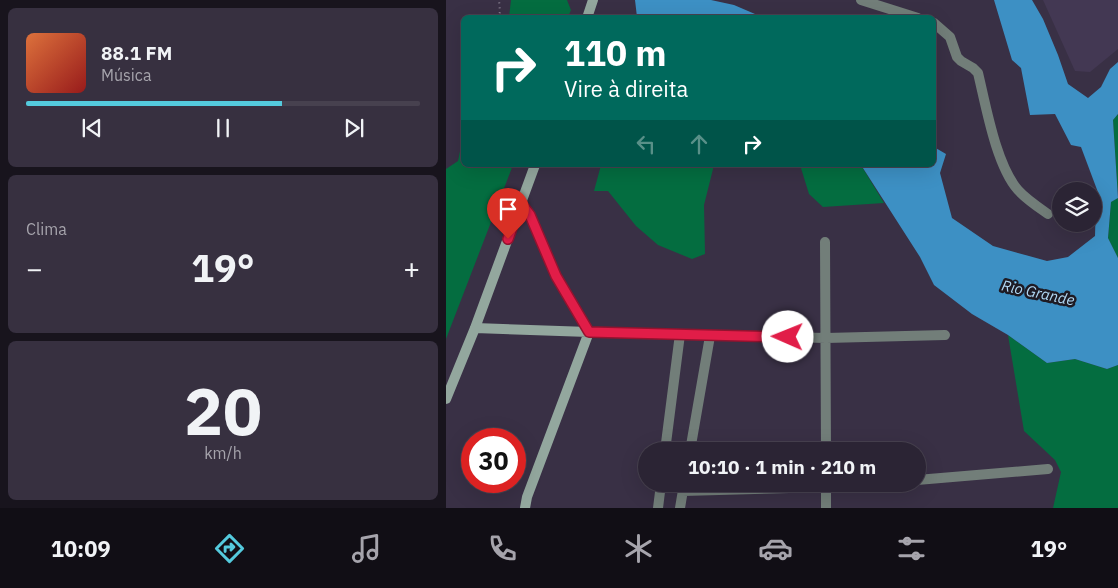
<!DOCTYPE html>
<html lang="pt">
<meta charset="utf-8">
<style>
:root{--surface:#2b2434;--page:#373040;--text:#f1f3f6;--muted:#a6a4ac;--line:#47414f;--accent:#54cadd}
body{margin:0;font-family:"IBM Plex Sans",sans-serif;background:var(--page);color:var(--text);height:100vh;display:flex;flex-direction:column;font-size:19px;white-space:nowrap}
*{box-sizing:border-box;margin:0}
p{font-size:16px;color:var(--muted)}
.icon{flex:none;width:28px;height:28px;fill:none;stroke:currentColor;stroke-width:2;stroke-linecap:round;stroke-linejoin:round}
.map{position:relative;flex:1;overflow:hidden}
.drawer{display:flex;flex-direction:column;gap:8px;padding:8px;background:#18141d;width:446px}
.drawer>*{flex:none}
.top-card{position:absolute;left:15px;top:15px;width:475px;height:152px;border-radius:8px;box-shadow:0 5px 20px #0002,0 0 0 1px var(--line);background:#00695c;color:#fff;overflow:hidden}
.tools{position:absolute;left:606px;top:182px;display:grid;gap:10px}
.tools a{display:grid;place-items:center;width:50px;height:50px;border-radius:50%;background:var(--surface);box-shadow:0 5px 20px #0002,0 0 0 1px var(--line);font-size:25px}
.speed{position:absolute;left:15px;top:428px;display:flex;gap:10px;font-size:25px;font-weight:700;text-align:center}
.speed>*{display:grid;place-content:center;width:65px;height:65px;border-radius:50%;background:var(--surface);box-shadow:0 5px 20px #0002,0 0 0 1px var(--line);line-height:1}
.speed .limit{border:8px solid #d22;background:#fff;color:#111}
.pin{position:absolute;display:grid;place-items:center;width:42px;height:42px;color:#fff;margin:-51px -21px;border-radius:50% 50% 50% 0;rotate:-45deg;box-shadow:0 0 5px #0007}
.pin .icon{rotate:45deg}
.me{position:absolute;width:55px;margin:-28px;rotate:271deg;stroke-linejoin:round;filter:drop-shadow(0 0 4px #0008)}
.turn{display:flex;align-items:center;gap:18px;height:105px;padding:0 20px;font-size:22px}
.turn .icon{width:65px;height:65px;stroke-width:2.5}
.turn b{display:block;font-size:35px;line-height:42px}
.lanes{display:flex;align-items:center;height:48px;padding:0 20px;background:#0003;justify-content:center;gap:25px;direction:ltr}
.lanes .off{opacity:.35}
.big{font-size:38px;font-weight:800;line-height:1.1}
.drawer .widget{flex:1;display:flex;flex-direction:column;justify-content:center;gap:8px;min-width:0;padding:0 18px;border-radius:8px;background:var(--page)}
.drawer .dial{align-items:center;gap:0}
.dial b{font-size:65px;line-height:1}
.song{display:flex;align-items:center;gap:15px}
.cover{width:60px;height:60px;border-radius:8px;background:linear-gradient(135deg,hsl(20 70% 55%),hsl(0 70% 35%))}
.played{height:5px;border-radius:2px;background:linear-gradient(90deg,var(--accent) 65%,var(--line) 65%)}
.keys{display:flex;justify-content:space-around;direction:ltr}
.heat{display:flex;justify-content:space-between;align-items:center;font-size:28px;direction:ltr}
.trip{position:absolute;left:192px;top:442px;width:288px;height:50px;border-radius:25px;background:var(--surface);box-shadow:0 5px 20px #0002,0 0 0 1px var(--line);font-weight:800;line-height:50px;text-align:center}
.tabs{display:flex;height:80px;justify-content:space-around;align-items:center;background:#110e15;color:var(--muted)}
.tabs .icon{width:35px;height:35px}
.tabs .selected{color:var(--accent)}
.tabs b{font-size:22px;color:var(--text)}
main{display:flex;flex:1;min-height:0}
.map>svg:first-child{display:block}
</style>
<main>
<section class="drawer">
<div class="widget">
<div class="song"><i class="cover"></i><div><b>88.1 FM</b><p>Música</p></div></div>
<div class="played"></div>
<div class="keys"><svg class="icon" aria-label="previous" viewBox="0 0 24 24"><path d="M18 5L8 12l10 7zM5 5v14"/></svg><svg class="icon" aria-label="pause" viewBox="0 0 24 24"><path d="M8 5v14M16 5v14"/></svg><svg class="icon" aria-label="next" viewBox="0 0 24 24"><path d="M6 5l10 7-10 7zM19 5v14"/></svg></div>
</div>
<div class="widget"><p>Clima</p>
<div class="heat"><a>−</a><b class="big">19°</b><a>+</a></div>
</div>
<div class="widget dial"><b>20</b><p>km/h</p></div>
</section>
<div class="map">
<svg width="672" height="508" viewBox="0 0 672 508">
<rect width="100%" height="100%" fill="#393045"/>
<path fill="#433853" d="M 597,0 L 672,0 L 672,49 L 644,72 L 629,71 Z"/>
<path fill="#046d40" d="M 65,0 L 121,0 L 125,10 L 122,17 L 63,17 Z
M 672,114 L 672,198 L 667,120 Z
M 17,136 L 18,165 L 67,165 L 0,339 L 0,169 L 12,161 Z
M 155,165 L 268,165 L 258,205 L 259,254 L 246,259 L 212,245 L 190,226 L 162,191 L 148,191 Z
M 354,165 L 415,165 L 438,203 L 377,207 L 363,194 Z
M 672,198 L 672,258 L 662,238 L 665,202 Z
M 562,335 L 601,363 L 629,359 L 661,369 L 672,365 L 672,508 L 607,508 L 615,472 L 609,460 L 578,431 Z"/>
<path fill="#3d90c4" d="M 189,0 L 265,0 L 288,5 L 316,17 L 191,17 Z
M 548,0 L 586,0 L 597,19 L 612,55 L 622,84 L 642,98 L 655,87 L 664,69 L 672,62 L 672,114 L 667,120 L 672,198 L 665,202 L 662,238 L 672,258 L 672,365 L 661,369 L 629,359 L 601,363 L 562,335 L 526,314 L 488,285 L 474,257 L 415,165 L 488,165 L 488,147 L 500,154 L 494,173 L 506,218 L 547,246 L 601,261 L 622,257 L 649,236 L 650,200 L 653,195 L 635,147 L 625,145 L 609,114 L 584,115 L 575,68 L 566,60 Z"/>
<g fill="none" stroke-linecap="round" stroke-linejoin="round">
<path stroke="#8d8696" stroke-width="2" stroke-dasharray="1 4" stroke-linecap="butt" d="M 52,18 L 54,12 L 53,0"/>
<path stroke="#727e79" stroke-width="6" d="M 75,203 L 84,215 L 110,276 L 143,332"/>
<path stroke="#727e79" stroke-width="10" d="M 415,0 L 472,18
M 488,23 L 504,37 L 511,57 L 515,61 L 527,68 L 532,73 C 540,106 550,165 572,190 C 580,199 592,207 602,214
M 379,242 L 380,451
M 143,332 L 380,338 L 499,335
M 219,451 L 234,334
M 244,451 L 264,336
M 471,480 L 602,469
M 380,484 L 380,508
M 237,491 L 380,487 L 424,484
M 212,508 L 215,484
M 234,508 L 238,484"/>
<path stroke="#93a79e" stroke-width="10" d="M 141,18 L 147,0
M 29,328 L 143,332 L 81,497 L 79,508
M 0,399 L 29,328 L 89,165"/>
</g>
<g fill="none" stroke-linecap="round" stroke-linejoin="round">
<defs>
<path id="route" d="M 62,239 L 75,203 L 84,215 L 110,276 L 143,332 L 342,337"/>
</defs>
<use href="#route" stroke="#92132f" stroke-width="12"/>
<use href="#route" stroke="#e11d48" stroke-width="9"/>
</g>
<g text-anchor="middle" stroke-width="5" stroke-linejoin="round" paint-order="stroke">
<g font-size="15" font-style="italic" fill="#b0d7f3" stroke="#1e1b24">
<text transform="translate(592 293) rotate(12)" y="5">Rio Grande</text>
</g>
</g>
</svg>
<div class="tools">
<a><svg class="icon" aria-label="layers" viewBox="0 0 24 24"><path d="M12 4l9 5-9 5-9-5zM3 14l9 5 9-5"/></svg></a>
</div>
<div class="speed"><div class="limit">30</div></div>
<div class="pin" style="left:62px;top:239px;background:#d93025"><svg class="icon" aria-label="arrive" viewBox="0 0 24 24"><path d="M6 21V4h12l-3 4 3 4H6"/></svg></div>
<svg class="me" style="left:342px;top:337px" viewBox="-20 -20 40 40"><circle r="19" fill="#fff"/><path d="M0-13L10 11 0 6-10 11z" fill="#e11d48"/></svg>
<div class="trip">10:10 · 1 min · 210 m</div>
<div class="top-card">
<div class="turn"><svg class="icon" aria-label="right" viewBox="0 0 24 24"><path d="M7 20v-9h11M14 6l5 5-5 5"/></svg><div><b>110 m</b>Vire à direita</div></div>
<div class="lanes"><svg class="icon off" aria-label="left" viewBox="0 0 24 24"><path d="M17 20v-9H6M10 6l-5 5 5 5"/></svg><svg class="icon off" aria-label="ahead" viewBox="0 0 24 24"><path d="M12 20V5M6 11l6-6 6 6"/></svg><svg class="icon" aria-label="right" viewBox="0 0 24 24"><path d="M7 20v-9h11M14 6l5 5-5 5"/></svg></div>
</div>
</div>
</main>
<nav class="tabs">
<b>10:09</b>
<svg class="icon selected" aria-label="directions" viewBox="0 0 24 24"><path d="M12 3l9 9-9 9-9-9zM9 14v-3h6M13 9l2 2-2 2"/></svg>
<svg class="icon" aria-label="music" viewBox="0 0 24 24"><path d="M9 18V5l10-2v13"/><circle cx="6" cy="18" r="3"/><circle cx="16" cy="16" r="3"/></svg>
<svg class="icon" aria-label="phone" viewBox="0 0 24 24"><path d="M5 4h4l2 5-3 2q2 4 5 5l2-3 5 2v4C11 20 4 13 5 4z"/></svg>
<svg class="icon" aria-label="climate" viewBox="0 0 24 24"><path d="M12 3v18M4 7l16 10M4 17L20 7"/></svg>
<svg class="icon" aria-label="car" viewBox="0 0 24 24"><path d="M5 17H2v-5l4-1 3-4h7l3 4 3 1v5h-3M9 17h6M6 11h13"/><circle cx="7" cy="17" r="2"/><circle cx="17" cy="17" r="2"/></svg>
<svg class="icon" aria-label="filters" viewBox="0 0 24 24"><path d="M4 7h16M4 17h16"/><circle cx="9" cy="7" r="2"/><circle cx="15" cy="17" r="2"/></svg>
<b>19°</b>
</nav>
